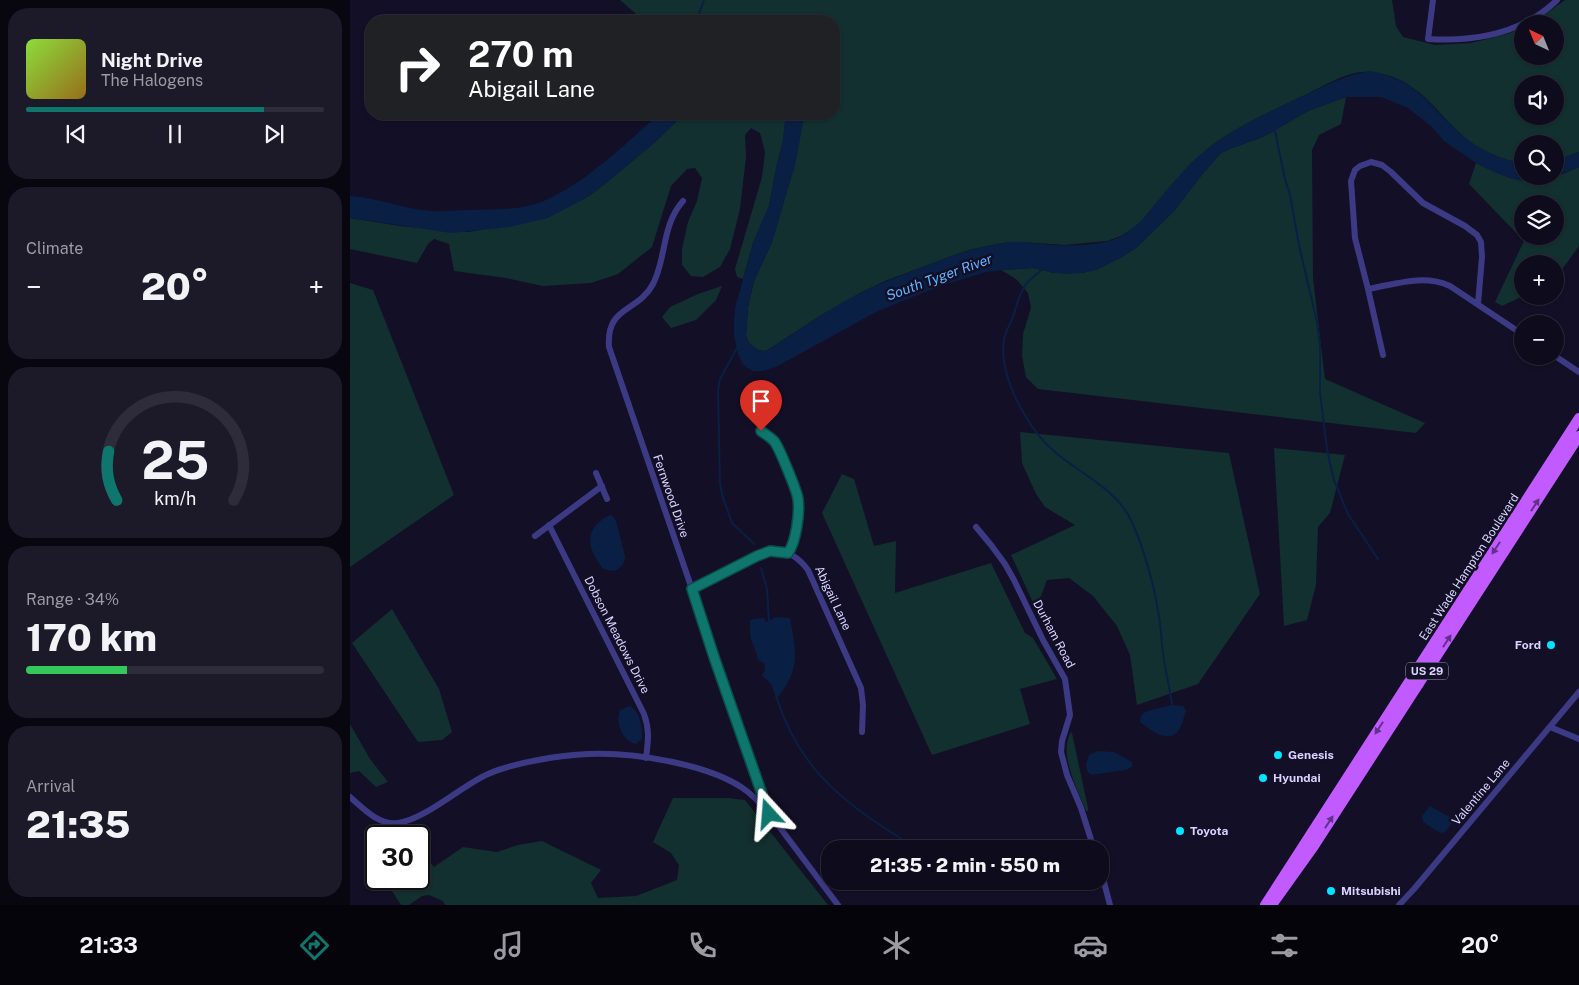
<!DOCTYPE html>
<meta charset="utf-8">
<style>
:root{--surface:#0e0b1c;--page:#1c1929;--text:#f1f3f6;--muted:#9b9ba3;--line:#2e2b3b;--accent:#0f766e}
body{margin:0;font-family:"Public Sans",sans-serif;background:var(--page);color:var(--text);height:100vh;display:flex;flex-direction:column;font-size:19px;white-space:nowrap}
*{box-sizing:border-box;margin:0}
p{font-size:16px;color:var(--muted)}
.icon{flex:none;width:28px;height:28px;fill:none;stroke:currentColor;stroke-width:2;stroke-linecap:round;stroke-linejoin:round}
.map{position:relative;flex:1;overflow:hidden}
.details{display:flex;flex-direction:column;gap:8px;padding:8px;background:#08060f;width:350px}
.details>*{flex:none}
.guide{position:absolute;left:15px;top:15px;width:475px;height:105px;border-radius:20px;box-shadow:0 1px 4px #0004,0 0 0 1px var(--line);background:#202124;color:#fff;overflow:hidden}
.needle{width:32px;rotate:317deg}
.tools{position:absolute;left:1164px;top:15px;display:grid;gap:10px}
.tools a{display:grid;place-items:center;width:50px;height:50px;border-radius:50%;background:var(--surface);box-shadow:0 1px 4px #0004,0 0 0 1px var(--line);font-size:25px}
.speed{position:absolute;left:15px;top:825px;display:flex;gap:10px;font-size:25px;font-weight:700;text-align:center}
.speed>*{display:grid;place-content:center;width:65px;height:65px;border-radius:50%;background:var(--surface);box-shadow:0 1px 4px #0004,0 0 0 1px var(--line);line-height:1}
.speed .limit{border:2px solid #111;border-radius:8px;background:#fff;color:#111}
.pin{position:absolute;display:grid;place-items:center;width:42px;height:42px;color:#fff;margin:-51px -21px;border-radius:50% 50% 50% 0;rotate:-45deg;box-shadow:0 0 5px #0007}
.pin .icon{rotate:45deg}
.me{position:absolute;width:55px;margin:-28px;rotate:341deg;stroke-linejoin:round;filter:drop-shadow(0 0 4px #0008)}
.turn{display:flex;align-items:center;gap:18px;height:105px;padding:0 20px;font-size:22px}
.turn .icon{width:65px;height:65px;stroke-width:2.5}
.turn b{display:block;font-size:35px;line-height:42px}
.big{font-size:38px;font-weight:800;line-height:1.1}
.details .widget{flex:1;display:flex;flex-direction:column;justify-content:center;gap:8px;min-width:0;padding:0 18px;border-radius:20px;background:var(--page)}
.details .dial{align-items:center;gap:0}
.dial svg{height:130px;overflow:visible;fill:none;stroke:var(--line);stroke-width:7;stroke-linecap:round;text-anchor:middle}
.dial text{fill:var(--text);stroke:none}
.song{display:flex;align-items:center;gap:15px}
.cover{width:60px;height:60px;border-radius:8px;background:linear-gradient(135deg,hsl(90 70% 55%),hsl(40 70% 35%))}
.played{height:5px;border-radius:2px;background:linear-gradient(90deg,var(--accent) 80%,var(--line) 80%)}
.keys{display:flex;justify-content:space-around;direction:ltr}
.heat{display:flex;justify-content:space-between;align-items:center;font-size:28px;direction:ltr}
.charge{height:8px;border-radius:4px;background:linear-gradient(90deg,#34c759 34%,var(--line) 0)}
.trip{position:absolute;left:471px;top:840px;width:288px;height:50px;border-radius:20px;background:var(--surface);box-shadow:0 1px 4px #0004,0 0 0 1px var(--line);font-weight:800;line-height:50px;text-align:center}
.tabs{display:flex;height:80px;justify-content:space-around;align-items:center;background:#06040b;color:var(--muted)}
.tabs .icon{width:35px;height:35px}
.tabs .on{color:var(--accent)}
.tabs b{font-size:22px;color:var(--text)}
main{display:flex;flex:1;min-height:0}
.map>svg:first-child{display:block}
</style>
<main>
<section class="details">
<div class="widget">
<div class="song"><i class="cover"></i><div><b>Night Drive</b><p>The Halogens</p></div></div>
<div class="played"></div>
<div class="keys"><svg class="icon" aria-label="previous" viewBox="0 0 24 24"><path d="M18 5L8 12l10 7zM5 5v14"/></svg><svg class="icon" aria-label="pause" viewBox="0 0 24 24"><path d="M8 5v14M16 5v14"/></svg><svg class="icon" aria-label="next" viewBox="0 0 24 24"><path d="M6 5l10 7-10 7zM19 5v14"/></svg></div>
</div>
<div class="widget"><p>Climate</p>
<div class="heat"><a>−</a><b class="big">20°</b><a>+</a></div>
</div>
<div class="widget dial"><svg viewBox="0 0 100 80">
<path d="M14 69A42 42 0 1 1 86 69"/>
<path d="M14 69A42 42 0 0 1 9 39" stroke="#0f766e"/>
<text x="50" y="56" font-size="32" font-weight="700">25</text>
<text x="50" y="72" font-size="11">km/h</text>
</svg></div>
<div class="widget"><p>Range · 34%</p><b class="big">170 km</b><div class="charge"></div></div>
<div class="widget"><p>Arrival</p><b class="big">21:35</b></div>
</section>
<div class="map">
<svg width="1229" height="905" viewBox="0 0 1229 905">
<rect width="100%" height="100%" fill="#130f26"/>
<path fill="#12302f" fill-rule="evenodd" d="M 270,0 L 1042,0 L 1046,26 L 1053,37 L 1085,45 L 1121,43 L 1157,34 L 1172,28 L 1172,56 L 1205,56 L 1205,24 L 1181,24 L 1215,0 L 1229,0 L 1229,152 L 1205,161 L 1205,144 L 1172,144 L 1172,164 C 1152,159 1127,150 1112,135 C 1095,120 1081,100 1063,88 C 1051,79 1035,73 1021,72 C 999,70 976,85 957,94 C 920,112 881,128 849,156 C 829,174 812,197 794,218 L 786,226 L 771,236 L 757,241 L 715,245 L 671,242 L 652,243 L 619,250 L 602,256 L 535,281 L 510,293 L 470,316 L 416,351 L 408,350 L 400,344 L 396,336 L 398,307 L 404,281 L 422,242 L 445,164 L 454,114 L 484,114 L 484,21 L 294,21 ZM 1172,84 L 1205,84 L 1205,116 L 1172,116 Z
M 996,97 L 991,124 L 969,135 L 962,150 L 963,278 L 975,379 L 1075,423 L 1066,433 L 688,389 L 676,377 L 672,356 L 673,334 L 681,308 L 678,293 L 666,279 L 651,270 L 684,268 L 704,273 L 732,273 L 748,269 L 772,257 L 787,247 L 824,211 L 854,172 L 871,153 L 882,148 L 913,137 L 958,111 Z
M 334,114 L 436,114 L 433,140 L 426,169 L 419,206 L 403,243 L 393,279 L 387,277 L 385,269 L 412,177 L 415,152 L 410,133 L 401,128 L 395,135 L 396,157 L 390,209 L 380,249 L 370,267 L 353,277 L 341,276 L 332,265 L 332,249 L 338,222 L 347,201 L 352,178 L 345,168 L 337,169 L 321,186 L 302,247 L 268,274 L 241,283 L 193,286 L 156,278 L 104,271 L 99,244 L 84,239 L 78,244 L 67,263 L 0,249 L 0,218 L 50,226 L 118,232 L 197,218 L 239,196 L 256,183 L 304,143 Z
M 1126,163 C 1138,169 1167,182 1181,181 C 1197,180 1214,174 1229,167 L 1229,246 L 1205,279 L 1205,264 L 1172,264 L 1173,296 L 1152,306 L 1145,302 L 1174,241 L 1119,184 ZM 1172,204 L 1205,204 L 1205,236 L 1172,236 Z
M 0,283 L 23,290 L 104,495 L 0,567 Z
M 372,286 L 366,300 L 346,320 L 321,328 L 312,317 L 320,307 L 348,294 Z
M 670,432 L 879,453 L 910,594 L 848,684 L 787,705 L 780,655 L 767,626 L 743,596 L 719,578 L 697,580 L 686,609 L 661,555 L 725,525 L 695,507 L 686,494 L 672,463 Z
M 924,448 L 995,455 L 980,513 L 968,527 L 966,585 L 957,620 L 934,626 Z
M 492,474 L 504,479 L 524,546 L 546,541 L 545,593 L 641,563 L 675,633 L 683,638 L 707,679 L 670,689 L 680,724 L 582,755 L 472,513 Z
M 42,609 L 89,689 L 102,732 L 92,740 L 68,742 L 2,643 Z
M 0,724 L 20,759 L 38,782 L 26,787 L 9,771 L 0,773 Z
M 721,732 L 722,733 L 738,808 L 738,811 L 736,811 C 728,790 708,754 721,732 Z
M 323,798 L 378,798 L 395,800 L 478,905 L 95,905 L 93,901 L 79,895 L 72,896 L 59,905 L 51,905 L 34,879 L 69,879 L 69,848 L 84,867 L 113,847 L 147,852 L 168,845 L 192,841 L 251,870 L 241,883 L 248,898 L 286,896 L 327,880 L 329,865 L 321,853 L 303,842 Z"/>
<path fill="#0a1f44" d="M 1020,71 C 1071,81 1078,106 1113,136 C 1129,150 1152,159 1172,164 L 1172,176 L 1204,176 L 1179,182 L 1162,179 L 1144,172 L 1126,163 L 1094,141 L 1082,127 L 1058,108 L 1031,97 L 996,97 L 958,111 L 913,137 L 882,148 L 871,153 L 854,172 L 824,211 L 787,247 L 772,257 L 748,269 L 732,273 L 715,274 L 704,273 L 683,268 L 651,270 L 636,272 L 587,287 L 526,312 L 426,367 L 413,371 L 403,371 L 397,368 L 392,363 L 388,354 L 384,335 L 384,321 L 385,308 L 403,243 L 419,206 L 426,169 L 433,140 L 436,114 L 454,114 L 454,119 L 445,164 L 422,242 L 404,281 L 398,307 L 396,336 L 400,344 L 408,350 L 416,351 C 441,336 464,319 490,304 C 519,287 549,276 580,264 C 606,254 633,245 661,242 C 671,241 681,243 691,244 C 714,246 749,247 770,237 C 779,232 787,225 794,218 C 812,197 829,173 850,155 C 880,130 914,114 949,98 C 972,87 994,75 1020,71 Z
M 309,114 L 334,114 L 304,143 L 256,183 L 239,196 L 197,218 L 160,227 L 101,233 L 0,218 L 0,196 C 28,197 54,210 83,211 C 94,212 106,210 117,210 C 143,209 172,211 196,200 C 238,181 275,144 309,114 Z
M 1229,152 L 1229,167 L 1205,176 L 1205,161 Z
M 260,515 L 263,516 L 266,521 L 275,556 C 275,564 271,568 264,571 L 253,569 C 243,555 233,539 247,524 C 251,520 255,517 260,515 Z
M 426,617 L 440,618 C 446,652 451,668 428,697 L 426,697 L 421,684 L 412,675 L 413,673 L 415,671 L 414,663 L 408,660 C 407,653 403,646 401,639 C 400,634 400,627 400,621 L 403,619 L 414,618 L 416,622 Z
M 822,705 L 833,706 L 836,711 C 834,717 832,725 829,730 C 818,745 801,730 790,722 L 791,715 L 797,711 Z
M 280,706 C 290,712 293,727 292,739 L 286,744 C 272,741 265,723 270,710 Z
M 748,751 L 764,752 L 782,762 L 782,767 L 775,770 L 741,775 L 737,771 L 736,764 L 739,755 Z
M 1080,806 L 1101,818 L 1102,823 L 1095,832 L 1090,833 L 1073,822 L 1072,816 Z"/>
<g fill="none" stroke-linecap="round" stroke-linejoin="round">
<path stroke="#0a1f44" stroke-width="2" d="M 350,21 L 349,14 L 354,0
M 925,131 L 935,179 L 940,195 L 949,245 L 967,322 L 970,345 L 970,393 L 977,449 L 980,463 L 984,480 L 998,514 L 1028,559
M 691,270 C 687,275 681,278 677,283 C 670,291 667,304 664,314 C 661,323 656,330 654,339 C 648,377 678,429 706,453 C 731,474 766,489 781,520 C 793,545 804,585 808,611 C 811,625 811,639 813,653 C 815,671 820,687 822,705
M 387,348 L 370,379 L 368,390 L 370,484 L 373,498 L 382,523 L 404,544
M 411,568 L 417,589 L 419,621
M 426,696 C 450,774 501,808 568,849
M 627,881 L 646,887"/>
<path stroke="#3d3a85" stroke-width="6" d="M 1083,0 L 1078,39 C 1125,42 1172,34 1207,0
M 333,201 C 311,226 317,257 303,284 C 288,313 256,305 259,347 L 419,814
M 1018,289 L 1033,355
M 1128,304 L 1132,257 L 1131,242 L 1127,235 L 1115,226 L 1073,203 L 1041,172 L 1032,165 L 1021,162 L 1010,166 L 1005,170 L 1001,181 L 1005,238 L 1018,289 C 1046,284 1073,274 1100,286 L 1172,334
M 1205,356 L 1229,372
M 411,431 C 415,434 420,437 423,441 C 429,447 448,491 448,499 C 449,513 446,542 438,553
M 246,473 L 257,499
M 199,525 L 294,714 C 300,731 298,741 296,758
M 626,527 L 641,545 L 655,564 L 664,580 L 693,640 L 715,679 L 720,715 L 712,741 L 711,752 L 717,775 L 731,808 L 744,849
M 185,536 L 252,486
M 343,589 C 357,582 372,574 387,566 C 415,552 435,540 458,570 L 511,688 L 513,705 L 512,732
M 1200,727 L 1229,739
M 0,797 C 13,808 29,826 48,823 C 76,819 111,786 138,774 C 163,763 210,755 238,754 C 282,752 363,764 398,792 C 415,806 427,824 440,841 C 456,862 472,884 488,905
M 750,867 L 760,905
M 1049,905 L 1064,889 L 1229,692"/>
<path stroke="#c25bff" stroke-width="10" d="M 924,902 L 964,846 L 1229,436
M 915,905 L 1229,418"/>
</g>
<defs><path id="oneway-solid" d="M-6-.8H1V-3.2L6.5 0L1 3.2V.8H-6Z" transform="scale(1.25)"/></defs>
<g fill="#623188">
<use href="#oneway-solid" transform="translate(1185 505) rotate(-57)"/>
<use href="#oneway-solid" transform="translate(1146 548) rotate(123)"/>
<use href="#oneway-solid" transform="translate(1097 641) rotate(-57)"/>
<use href="#oneway-solid" transform="translate(1029 728) rotate(123)"/>
<use href="#oneway-solid" transform="translate(979 822) rotate(-57)"/>
</g>
<g fill="none" stroke-linecap="round" stroke-linejoin="round">
<defs>
<path id="route" d="M 411,431 C 415,434 420,437 424,441 C 429,447 447,491 448,499 C 450,513 446,542 438,553 L 420,551 L 407,556 L 342,589 L 364,657 L 419,814"/>
</defs>
<use href="#route" stroke="#0a4d48" stroke-width="12"/>
<use href="#route" stroke="#0f766e" stroke-width="9"/>
</g>
<g fill="#00e5ff" stroke="#130f26" stroke-width="2">
<circle cx="1201" cy="645" r="5"/>
<circle cx="928" cy="755" r="5"/>
<circle cx="913" cy="778" r="5"/>
<circle cx="830" cy="831" r="5"/>
<circle cx="981" cy="891" r="5"/>
</g>
<g text-anchor="middle" stroke-width="5" stroke-linejoin="round" paint-order="stroke">
<rect fill="#130f26" stroke="#9e99be" stroke-width="1" x="1056" y="662.5" width="42" height="17" rx="4"/>
<g font-size="11" font-weight="bold" fill="#d9d4ff">
<text x="1077" y="675">US 29</text>
</g>
<g font-size="12" fill="#d9d4ff" stroke="#130f26">
<text transform="translate(321 496) rotate(71)" y="4">Fernwood Drive</text>
<text transform="translate(1119 567) rotate(-57)" y="4">East Wade Hampton Boulevard</text>
<text transform="translate(483 598) rotate(65)" y="4">Abigail Lane</text>
<text transform="translate(704 634) rotate(62)" y="4">Durham Road</text>
<text transform="translate(267 635) rotate(63)" y="4">Dobson Meadows Drive</text>
<text transform="translate(1131 792) rotate(-50)" y="4">Valentine Lane</text>
</g>
<g font-size="12" font-weight="bold" fill="#d9d4ff" stroke="#130f26" text-anchor="start">
<text x="1191" y="649" text-anchor="end">Ford</text>
<text x="938" y="759">Genesis</text>
<text x="923" y="782">Hyundai</text>
<text x="840" y="835">Toyota</text>
<text x="991" y="895">Mitsubishi</text>
</g>
<g font-size="14" font-style="italic" fill="#62b6ff" stroke="#130f26">
<text transform="translate(589 277) rotate(-20)" y="5">South Tyger River</text>
</g>
</g>
</svg>
<div class="tools">
<a><svg class="needle" viewBox="-14 -14 28 28"><path d="M0-13l5 13h-10z" fill="#e53935"/><path d="M0 13l5-13h-10z" fill="#9b9ba3"/></svg></a>
<a><svg class="icon" aria-label="sound" viewBox="0 0 24 24"><path d="M4 9h4l5-4v14l-5-4H4zM17 9q2 3 0 6"/></svg></a>
<a><svg class="icon" aria-label="search" viewBox="0 0 24 24"><circle cx="10" cy="10" r="6"/><path d="M15 15l6 6"/></svg></a>
<a><svg class="icon" aria-label="layers" viewBox="0 0 24 24"><path d="M12 4l9 5-9 5-9-5zM3 14l9 5 9-5"/></svg></a>
<a>+</a>
<a>−</a>
</div>
<div class="speed"><div class="limit">30</div></div>
<div class="pin" style="left:411px;top:431px;background:#d93025"><svg class="icon" aria-label="arrive" viewBox="0 0 24 24"><path d="M6 21V4h12l-3 4 3 4H6"/></svg></div>
<svg class="me" style="left:419px;top:814px" viewBox="-20 -20 40 40"><path d="M0-17L14 15 0 8-14 15z" fill="#0f766e" stroke="#fff" stroke-width="4"/></svg>
<div class="trip">21:35 · 2 min · 550 m</div>
<div class="guide">
<div class="turn"><svg class="icon" aria-label="right" viewBox="0 0 24 24"><path d="M7 20v-9h11M14 6l5 5-5 5"/></svg><div><b>270 m</b>Abigail Lane</div></div>
</div>
</div>
</main>
<nav class="tabs">
<b>21:33</b>
<svg class="icon on" aria-label="directions" viewBox="0 0 24 24"><path d="M12 3l9 9-9 9-9-9zM9 14v-3h6M13 9l2 2-2 2"/></svg>
<svg class="icon" aria-label="music" viewBox="0 0 24 24"><path d="M9 18V5l10-2v13"/><circle cx="6" cy="18" r="3"/><circle cx="16" cy="16" r="3"/></svg>
<svg class="icon" aria-label="phone" viewBox="0 0 24 24"><path d="M5 4h4l2 5-3 2q2 4 5 5l2-3 5 2v4C11 20 4 13 5 4z"/></svg>
<svg class="icon" aria-label="climate" viewBox="0 0 24 24"><path d="M12 3v18M4 7l16 10M4 17L20 7"/></svg>
<svg class="icon" aria-label="car" viewBox="0 0 24 24"><path d="M5 17H2v-5l4-1 3-4h7l3 4 3 1v5h-3M9 17h6M6 11h13"/><circle cx="7" cy="17" r="2"/><circle cx="17" cy="17" r="2"/></svg>
<svg class="icon" aria-label="filters" viewBox="0 0 24 24"><path d="M4 7h16M4 17h16"/><circle cx="9" cy="7" r="2"/><circle cx="15" cy="17" r="2"/></svg>
<b>20°</b>
</nav>
